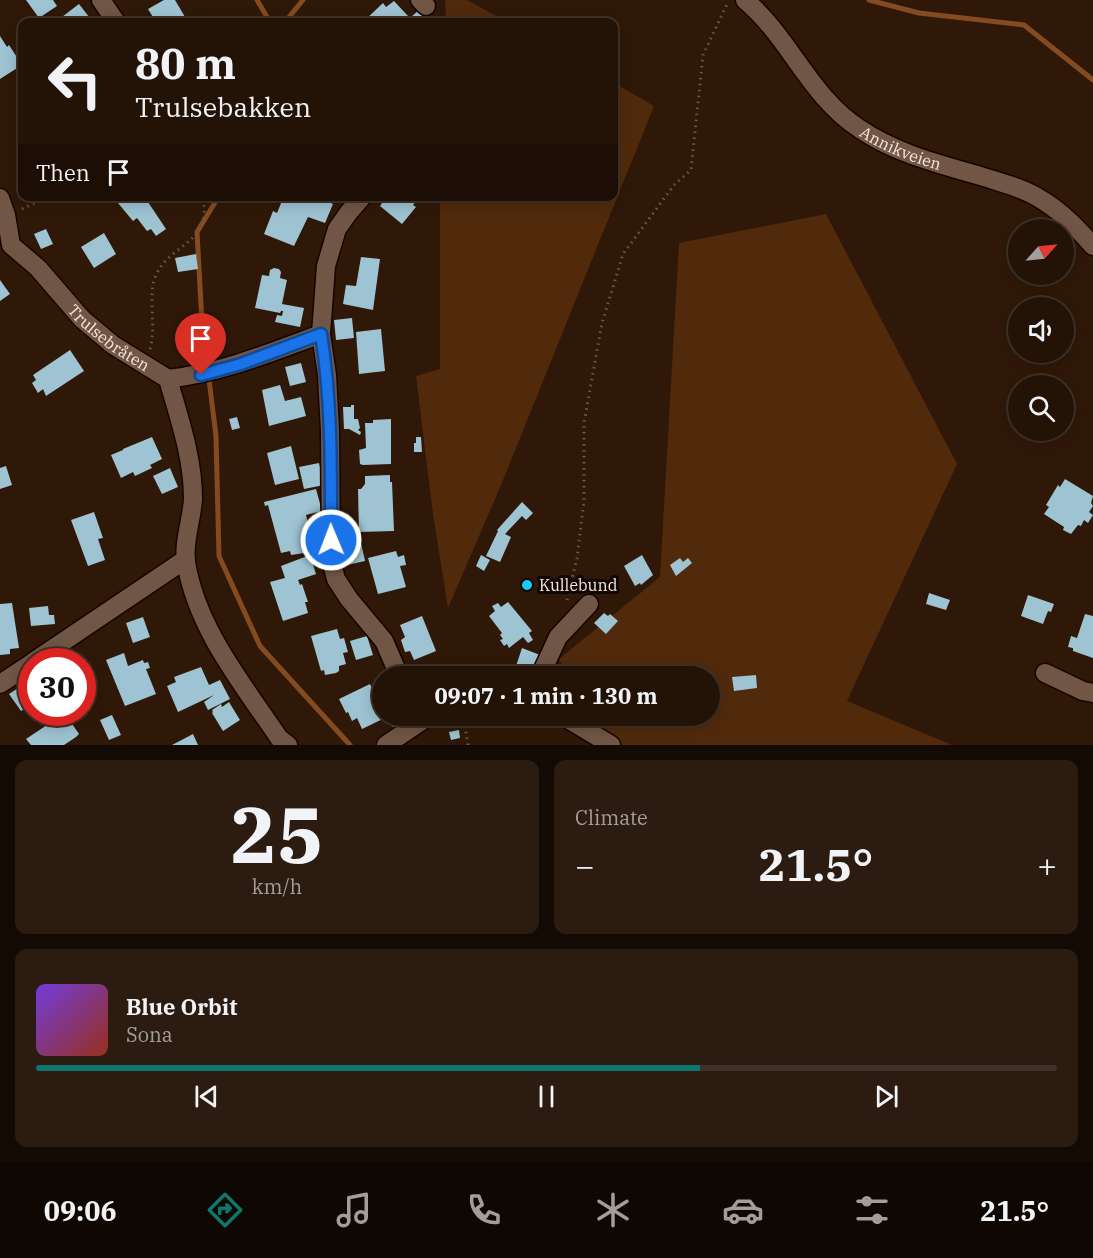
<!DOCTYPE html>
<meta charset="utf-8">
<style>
:root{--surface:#231206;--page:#2b1b10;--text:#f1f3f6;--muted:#a39e9b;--line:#403228;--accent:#0f766e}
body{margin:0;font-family:"IBM Plex Serif",serif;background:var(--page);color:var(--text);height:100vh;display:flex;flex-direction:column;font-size:22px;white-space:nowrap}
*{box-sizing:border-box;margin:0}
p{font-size:20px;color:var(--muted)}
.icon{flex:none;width:33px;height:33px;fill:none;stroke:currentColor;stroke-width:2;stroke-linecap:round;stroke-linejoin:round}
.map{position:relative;height:745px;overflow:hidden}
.panel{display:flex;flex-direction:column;gap:15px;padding:15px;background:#130a03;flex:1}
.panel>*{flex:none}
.hud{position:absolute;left:18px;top:18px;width:600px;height:183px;border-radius:12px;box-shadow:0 3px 15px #0003,0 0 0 2px var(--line);background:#231206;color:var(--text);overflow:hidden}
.needle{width:39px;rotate:63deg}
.controls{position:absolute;left:1008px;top:219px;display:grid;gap:12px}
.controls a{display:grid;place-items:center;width:66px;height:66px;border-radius:50%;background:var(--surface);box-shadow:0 3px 15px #0003,0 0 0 2px var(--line);font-size:30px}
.speed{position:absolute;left:18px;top:648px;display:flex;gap:12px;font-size:30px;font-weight:700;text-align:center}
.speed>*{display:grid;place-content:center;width:78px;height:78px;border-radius:50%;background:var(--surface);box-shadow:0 3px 15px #0003,0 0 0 2px var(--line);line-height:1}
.speed .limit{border:9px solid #d22;background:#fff;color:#111}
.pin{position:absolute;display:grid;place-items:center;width:51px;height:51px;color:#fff;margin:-62px -26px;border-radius:50% 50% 50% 0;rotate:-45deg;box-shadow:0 0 6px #0007}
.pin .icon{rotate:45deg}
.me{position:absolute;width:66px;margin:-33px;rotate:359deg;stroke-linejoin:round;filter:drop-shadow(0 0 4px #0008)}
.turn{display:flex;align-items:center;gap:21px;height:126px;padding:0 18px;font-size:27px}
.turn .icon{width:78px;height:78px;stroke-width:2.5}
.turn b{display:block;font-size:42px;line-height:51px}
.then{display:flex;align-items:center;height:57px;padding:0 18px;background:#0003;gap:12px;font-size:22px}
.big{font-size:45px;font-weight:800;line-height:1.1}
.panel .card{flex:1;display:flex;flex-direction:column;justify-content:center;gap:9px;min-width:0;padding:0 21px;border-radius:12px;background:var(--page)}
.panel .dial{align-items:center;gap:0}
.dial b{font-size:78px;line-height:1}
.song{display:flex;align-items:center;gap:18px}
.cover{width:72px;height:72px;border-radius:9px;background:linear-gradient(135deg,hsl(260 70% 55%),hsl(10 70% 35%))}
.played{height:6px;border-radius:3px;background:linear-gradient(90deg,var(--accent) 65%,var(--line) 65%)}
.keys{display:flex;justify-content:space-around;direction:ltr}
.heat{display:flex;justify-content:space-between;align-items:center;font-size:33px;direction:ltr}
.panel .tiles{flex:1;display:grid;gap:15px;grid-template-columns:1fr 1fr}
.card:last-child{grid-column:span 2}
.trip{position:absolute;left:372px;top:666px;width:348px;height:60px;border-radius:30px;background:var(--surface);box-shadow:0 3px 15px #0003,0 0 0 2px var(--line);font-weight:800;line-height:60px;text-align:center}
.dock{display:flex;height:96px;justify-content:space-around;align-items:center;background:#0e0702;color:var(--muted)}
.dock .icon{width:42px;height:42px}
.dock .current{color:var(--accent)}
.dock b{font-size:27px;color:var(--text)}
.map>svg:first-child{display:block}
</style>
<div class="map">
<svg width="1093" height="745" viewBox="0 0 1093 745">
<rect width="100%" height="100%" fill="#2f1808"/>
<path fill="#512a0c" d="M 445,0 L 467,0 L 507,22 L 446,22 Z
M 614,83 L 654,106 L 501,485 L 448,608 L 433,514 L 416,376 L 440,369 L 440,197 L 614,196 Z
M 826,214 L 957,464 L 847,701 L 952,745 L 601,745 L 587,716 L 710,716 L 710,676 L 568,676 L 559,659 L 660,577 L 679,243 Z"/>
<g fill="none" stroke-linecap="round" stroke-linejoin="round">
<path stroke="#854b20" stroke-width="5" d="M 257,0 L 270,22
M 869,0 L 919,13 L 1024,25 L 1093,80
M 285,22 L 303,0
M 219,196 L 197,232 L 202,323 L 216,436 L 219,556 L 260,646 L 350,745"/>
</g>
<path fill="#9ec3d2" d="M 26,0 L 53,0 L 57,6 L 39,18 Z
M 164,0 L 175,0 L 188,22 L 156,22 L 148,9 Z
M 394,1 L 408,16 L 402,22 L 365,22 L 364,21 L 383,3 L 386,7 Z
M 79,4 L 93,22 L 60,22 L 58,20 Z
M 418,11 L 429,22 L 405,22 Z
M 0,36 L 7,47 L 9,45 L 22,65 L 0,79 Z
M 121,196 L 144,196 L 166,229 L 156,236 L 151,229 L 147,231 L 137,218 L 133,221 L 118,203 L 124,199 Z
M 284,196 L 315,196 L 333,204 L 325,223 L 308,217 L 294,246 L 264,234 L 273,211 L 277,213 Z
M 387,196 L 417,196 L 419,197 L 413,205 L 416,207 L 402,224 L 380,206 Z
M 46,229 L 53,244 L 41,249 L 34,234 Z
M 104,233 L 116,254 L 94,268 L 81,247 Z
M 196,254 L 198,269 L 178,272 L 175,258 Z
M 361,257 L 380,259 L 373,310 L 343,304 L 346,285 L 356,286 Z
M 274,268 L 279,269 L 281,272 L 280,278 L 287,280 L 282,304 L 304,308 L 300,327 L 275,322 L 277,315 L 282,316 L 283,311 L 281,311 L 280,313 L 255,308 L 262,275 L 269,276 L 270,270 Z
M 0,280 L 10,294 L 0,301 Z
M 352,318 L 354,338 L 336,340 L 334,320 Z
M 381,329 L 385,371 L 359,374 L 356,332 Z
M 70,350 L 84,371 L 46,396 L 43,389 L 38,393 L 32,383 L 36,380 L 33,375 Z
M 301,363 L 306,382 L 290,386 L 285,367 Z
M 280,385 L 285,401 L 301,397 L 306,416 L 269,426 L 262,390 Z
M 351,405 L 354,405 L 354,419 L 358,419 L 360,428 L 358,430 L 361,432 L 360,435 L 349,429 L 344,429 L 343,407 L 351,407 Z
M 237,417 L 240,428 L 232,430 L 229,419 Z
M 391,419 L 391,464 L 363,465 L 360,464 L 359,450 L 366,448 L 365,423 L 373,423 L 373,420 Z
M 152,437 L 162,459 L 150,465 L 152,468 L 135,476 L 133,472 L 121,478 L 111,455 L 123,450 L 123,449 Z
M 416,437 L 421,437 L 422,452 L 414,452 L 414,443 L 416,443 Z
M 291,446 L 299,479 L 275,485 L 267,453 Z
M 319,463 L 324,485 L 304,489 L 299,467 Z
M 6,466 L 12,485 L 0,489 L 0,468 Z
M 170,468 L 178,487 L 162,494 L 153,476 Z
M 390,475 L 390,482 L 392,482 L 394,531 L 359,532 L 358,489 L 361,489 L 365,484 L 365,476 Z
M 1065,479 L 1093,496 L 1091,503 L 1093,506 L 1089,512 L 1093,515 L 1088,523 L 1084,520 L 1081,526 L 1078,525 L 1071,534 L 1063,530 L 1064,527 L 1044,514 L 1049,507 L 1046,505 L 1058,485 L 1060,487 Z
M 316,489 L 322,511 L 306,515 L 310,530 L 314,529 L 318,544 L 302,549 L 304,553 L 291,555 L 290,551 L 281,553 L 268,505 L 265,506 L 264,502 Z
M 522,502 L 533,513 L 526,520 L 522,516 L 505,534 L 511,537 L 500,562 L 486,556 L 498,531 L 497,530 Z
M 94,512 L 103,538 L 98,539 L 105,560 L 88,566 L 71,520 Z
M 361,543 L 365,561 L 347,565 L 344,547 Z
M 396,551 L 398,557 L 404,555 L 406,565 L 400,566 L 406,587 L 378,594 L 368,558 Z
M 310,555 L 316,574 L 298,580 L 300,585 L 302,584 L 308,602 L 305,602 L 308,613 L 283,621 L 270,582 L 285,578 L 281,566 Z
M 481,555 L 490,560 L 484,571 L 476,566 Z
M 642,555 L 653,575 L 641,585 L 640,583 L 635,586 L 624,566 Z
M 680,558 L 683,562 L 688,558 L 692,563 L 676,576 L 670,565 Z
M 929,593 L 950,600 L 946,610 L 926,604 Z
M 1028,595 L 1054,604 L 1051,612 L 1048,611 L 1043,624 L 1021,616 Z
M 508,602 L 532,631 L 529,633 L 533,640 L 528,643 L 523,637 L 509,648 L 507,644 L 504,646 L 500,640 L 503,639 L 500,635 L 502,633 L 489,616 L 495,611 L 492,606 L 498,603 L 501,607 Z
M 12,603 L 19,648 L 10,649 L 10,654 L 0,655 L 0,604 Z
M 48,606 L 49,615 L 54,615 L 55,624 L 31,626 L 29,608 Z
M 604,613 L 608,616 L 610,614 L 618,621 L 606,634 L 594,623 Z
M 1085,614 L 1093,616 L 1093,658 L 1073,651 L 1073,648 L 1068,647 L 1071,636 L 1077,638 Z
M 422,616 L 436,651 L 414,660 L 410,651 L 405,652 L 401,640 L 405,637 L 400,625 Z
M 143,617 L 150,637 L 133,643 L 126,623 Z
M 337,629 L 340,639 L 344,638 L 348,652 L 343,653 L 346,664 L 339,666 L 339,671 L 336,673 L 325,675 L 324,670 L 321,671 L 311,636 Z
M 367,636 L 373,655 L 356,660 L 350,641 Z
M 522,648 L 540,655 L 534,672 L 516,666 Z
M 124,653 L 128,666 L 143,660 L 144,663 L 148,662 L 150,668 L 146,669 L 156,694 L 125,706 L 106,660 Z
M 201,667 L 209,685 L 220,680 L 230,699 L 208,710 L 204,702 L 214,695 L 178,712 L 167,686 L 176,682 L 174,677 Z
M 756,675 L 757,688 L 734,691 L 732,677 Z
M 32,679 L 32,704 L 21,711 L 9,694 Z
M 370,684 L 377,698 L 375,699 L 377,704 L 380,703 L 382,708 L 382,716 L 387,717 L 362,729 L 357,718 L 352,721 L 348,712 L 346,713 L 339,699 Z
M 229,702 L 240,720 L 223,731 L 212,713 L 213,712 L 212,710 L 221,704 L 222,707 Z
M 62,715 L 66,715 L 79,734 L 76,737 L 64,745 L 31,745 L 26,739 Z
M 112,715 L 121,735 L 109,740 L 100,720 Z
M 386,716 L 407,716 L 410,721 L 395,730 Z
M 459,730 L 460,738 L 451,740 L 449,732 Z
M 193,734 L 198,745 L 172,745 Z"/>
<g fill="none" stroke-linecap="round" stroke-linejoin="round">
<defs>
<g id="minor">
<path d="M 101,0 L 116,22"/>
<path d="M 420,0 L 426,6"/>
<path id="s1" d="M 745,0 C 790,38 810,97 860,129 C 898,155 944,165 987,178 C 1006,184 1025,189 1042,200 C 1062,212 1078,229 1093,246"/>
<path d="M 363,196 L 349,212 L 337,229 L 326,266 L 321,334 L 327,375 L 330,431 L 331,560 L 336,579 L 349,599 L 384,641 L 397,671"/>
<path id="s2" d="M 0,198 L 6,215 L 11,245 L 38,268 L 82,319 L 113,345 L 168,379 C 179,418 193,457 193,499 C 192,519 183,542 186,562 C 197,629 242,683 279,738 L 288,745"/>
<path d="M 168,379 C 224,372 269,353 321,334"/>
<path d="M 33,662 L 186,559"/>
<path d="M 1045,673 L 1083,691 L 1093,693"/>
<path d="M 540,676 L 558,637 L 589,604"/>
<path d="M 0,684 L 32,663"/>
<path d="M 563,716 L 611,745"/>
<path d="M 386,745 L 429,716"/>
</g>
</defs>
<use href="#minor" stroke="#160400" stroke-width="21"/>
<path stroke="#6c5849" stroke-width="3" stroke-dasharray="1.5 4.5" stroke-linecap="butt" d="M 22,209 L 49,196
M 150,349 C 157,325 147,295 156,275 C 171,242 215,243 202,196
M 567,600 L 577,558 L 584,501 L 584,423 L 602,323 L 623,254 L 674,185 L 691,170 L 703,55 L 728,2
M 468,745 L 465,727 L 470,716"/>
<use href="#minor" stroke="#725645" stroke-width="18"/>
</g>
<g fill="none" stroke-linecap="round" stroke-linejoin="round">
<defs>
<path id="route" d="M 201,375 L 241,364 L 321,334 C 332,402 331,471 331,540"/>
</defs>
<use href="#route" stroke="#114b97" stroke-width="15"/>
<use href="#route" stroke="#1a73e8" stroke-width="10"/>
</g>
<circle fill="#15cafb" stroke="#100702" stroke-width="2" cx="527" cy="585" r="6"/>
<g text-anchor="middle" stroke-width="6" stroke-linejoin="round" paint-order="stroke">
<g font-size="16" fill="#f6e6dc" stroke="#100702">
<text dy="6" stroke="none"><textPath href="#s1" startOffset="219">Annikveien</textPath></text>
<text dy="6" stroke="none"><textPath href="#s2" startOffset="184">Trulsebråten</textPath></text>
</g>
<g font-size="16" fill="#f6e6dc" stroke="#100702" text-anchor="start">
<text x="539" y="591">Kullebund</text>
</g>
</g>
</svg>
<div class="controls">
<a><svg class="needle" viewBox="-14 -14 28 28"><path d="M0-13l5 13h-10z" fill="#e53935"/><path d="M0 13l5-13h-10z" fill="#a39e9b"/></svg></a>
<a><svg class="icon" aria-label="sound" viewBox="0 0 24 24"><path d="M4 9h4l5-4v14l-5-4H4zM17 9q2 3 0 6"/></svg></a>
<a><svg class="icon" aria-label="search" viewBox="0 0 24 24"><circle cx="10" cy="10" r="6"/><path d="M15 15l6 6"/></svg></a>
</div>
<div class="speed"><div class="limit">30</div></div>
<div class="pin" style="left:201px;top:375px;background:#d93025"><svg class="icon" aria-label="arrive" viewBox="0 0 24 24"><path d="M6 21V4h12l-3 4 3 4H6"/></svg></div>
<svg class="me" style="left:331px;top:540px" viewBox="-20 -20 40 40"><circle r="17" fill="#1a73e8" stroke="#fff" stroke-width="3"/><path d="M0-11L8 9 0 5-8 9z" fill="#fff"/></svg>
<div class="trip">09:07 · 1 min · 130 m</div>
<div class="hud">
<div class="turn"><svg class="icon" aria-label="left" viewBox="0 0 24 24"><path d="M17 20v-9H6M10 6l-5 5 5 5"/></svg><div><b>80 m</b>Trulsebakken</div></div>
<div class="then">Then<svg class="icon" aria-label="arrive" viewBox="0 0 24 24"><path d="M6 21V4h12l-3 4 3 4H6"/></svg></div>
</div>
</div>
<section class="panel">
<div class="tiles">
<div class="card dial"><b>25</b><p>km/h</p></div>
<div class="card"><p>Climate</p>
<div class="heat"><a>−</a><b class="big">21.5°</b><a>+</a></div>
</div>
<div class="card">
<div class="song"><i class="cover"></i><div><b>Blue Orbit</b><p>Sona</p></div></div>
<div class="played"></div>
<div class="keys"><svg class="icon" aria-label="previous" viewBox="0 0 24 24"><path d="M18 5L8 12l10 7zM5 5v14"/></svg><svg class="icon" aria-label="pause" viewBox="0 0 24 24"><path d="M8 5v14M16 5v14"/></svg><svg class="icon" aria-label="next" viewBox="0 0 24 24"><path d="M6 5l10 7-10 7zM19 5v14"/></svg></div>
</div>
</div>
</section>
<nav class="dock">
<b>09:06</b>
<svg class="icon current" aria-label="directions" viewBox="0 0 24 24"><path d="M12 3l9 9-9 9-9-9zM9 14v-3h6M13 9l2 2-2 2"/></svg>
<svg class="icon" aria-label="music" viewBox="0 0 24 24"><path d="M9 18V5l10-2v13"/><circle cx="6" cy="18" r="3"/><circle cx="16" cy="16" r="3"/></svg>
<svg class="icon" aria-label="phone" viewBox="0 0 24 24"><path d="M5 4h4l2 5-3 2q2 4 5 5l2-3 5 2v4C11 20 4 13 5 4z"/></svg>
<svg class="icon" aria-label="climate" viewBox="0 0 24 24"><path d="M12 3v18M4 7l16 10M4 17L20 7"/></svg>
<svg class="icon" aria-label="car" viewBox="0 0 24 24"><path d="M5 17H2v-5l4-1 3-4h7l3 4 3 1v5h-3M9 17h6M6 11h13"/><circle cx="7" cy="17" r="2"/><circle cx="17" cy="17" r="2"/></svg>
<svg class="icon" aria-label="filters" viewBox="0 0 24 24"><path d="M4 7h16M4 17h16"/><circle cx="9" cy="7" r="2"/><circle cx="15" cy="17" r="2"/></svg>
<b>21.5°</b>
</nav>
